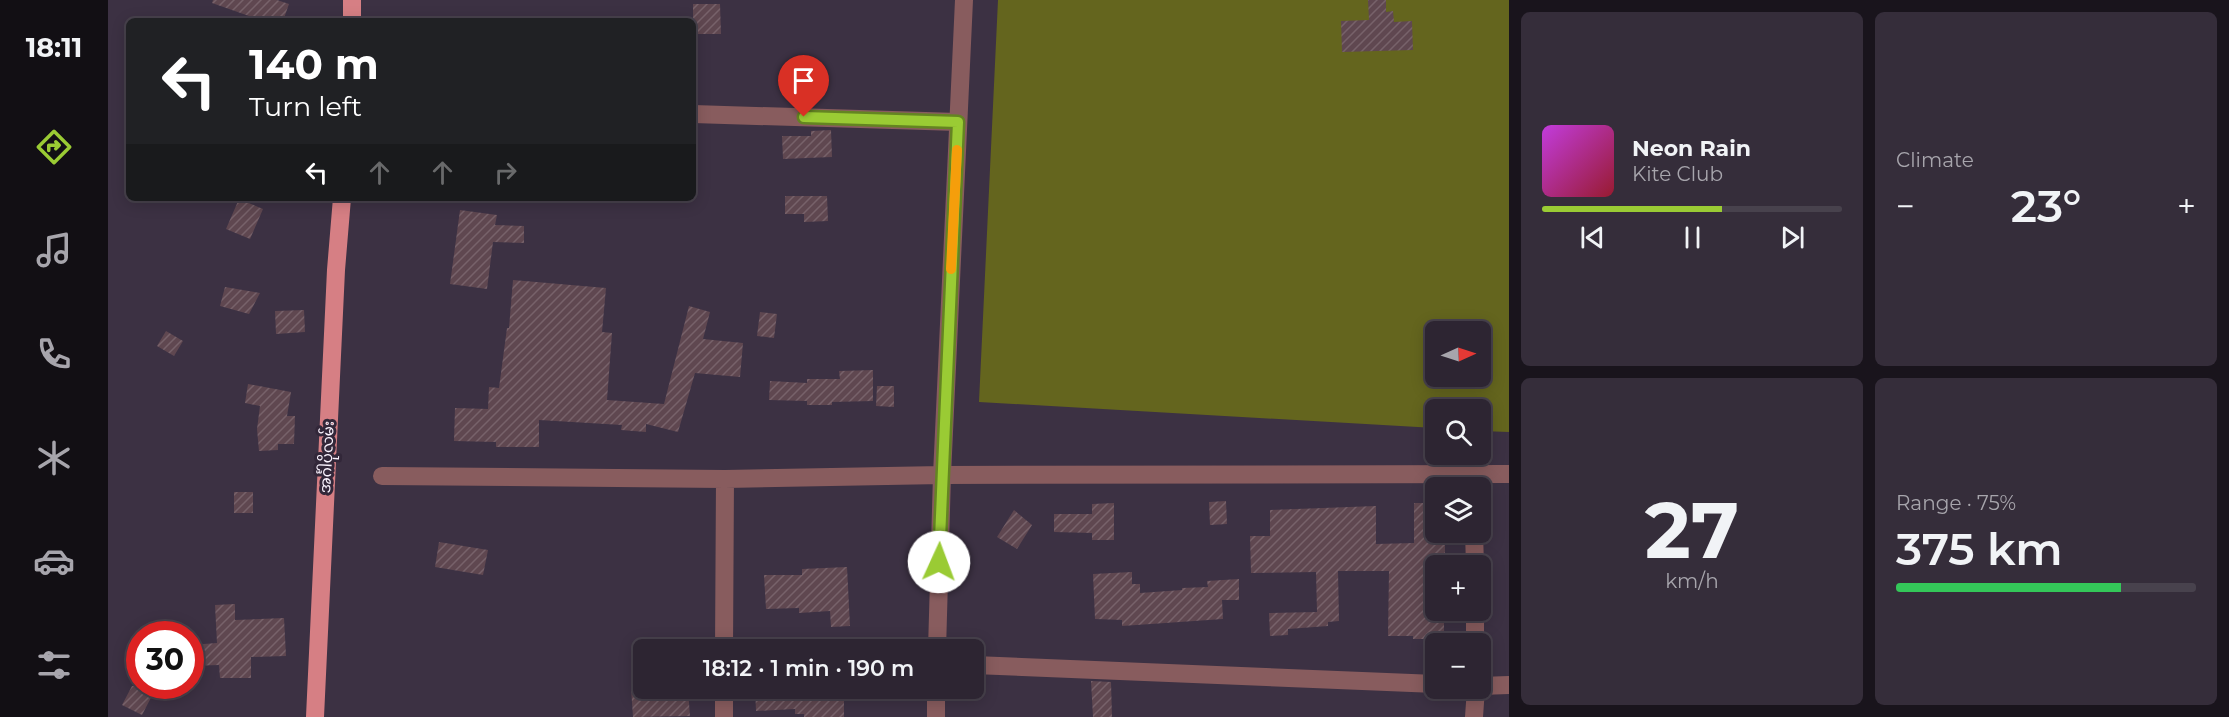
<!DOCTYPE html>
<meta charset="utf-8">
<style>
:root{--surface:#2d2532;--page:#352d3a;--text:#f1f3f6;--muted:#a7a5ac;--line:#48424d;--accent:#9acb34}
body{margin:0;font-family:Montserrat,"Noto Sans Myanmar",sans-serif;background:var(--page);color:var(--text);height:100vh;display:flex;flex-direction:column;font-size:22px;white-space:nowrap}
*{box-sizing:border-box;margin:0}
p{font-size:20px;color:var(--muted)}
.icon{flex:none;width:33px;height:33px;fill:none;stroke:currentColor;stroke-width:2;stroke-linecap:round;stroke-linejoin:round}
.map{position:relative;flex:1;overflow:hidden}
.sheet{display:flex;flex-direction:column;gap:12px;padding:12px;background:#19141c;width:720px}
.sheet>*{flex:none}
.top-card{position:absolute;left:18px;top:18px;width:570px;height:183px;border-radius:9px;box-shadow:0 3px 15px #0003,0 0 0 2px var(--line);background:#202124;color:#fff;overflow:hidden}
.needle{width:39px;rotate:87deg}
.tools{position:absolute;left:1317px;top:321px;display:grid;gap:12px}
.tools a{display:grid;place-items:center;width:66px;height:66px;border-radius:9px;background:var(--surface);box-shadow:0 3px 15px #0003,0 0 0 2px var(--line);font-size:30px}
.speed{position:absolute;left:18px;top:621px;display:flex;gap:12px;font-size:30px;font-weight:700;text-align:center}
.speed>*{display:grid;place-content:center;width:78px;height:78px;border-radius:50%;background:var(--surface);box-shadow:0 3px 15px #0003,0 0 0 2px var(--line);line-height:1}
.speed .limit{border:9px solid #d22;background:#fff;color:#111}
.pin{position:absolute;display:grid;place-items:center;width:51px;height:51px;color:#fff;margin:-62px -26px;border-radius:50% 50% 50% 0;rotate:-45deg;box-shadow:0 0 6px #0007}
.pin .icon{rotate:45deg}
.me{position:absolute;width:66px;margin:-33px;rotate:2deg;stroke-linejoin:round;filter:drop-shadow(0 0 4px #0008)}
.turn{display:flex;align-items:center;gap:21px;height:126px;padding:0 24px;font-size:27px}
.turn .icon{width:78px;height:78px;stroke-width:2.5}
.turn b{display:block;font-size:42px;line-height:51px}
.lanes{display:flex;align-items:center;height:57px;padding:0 24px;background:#0003;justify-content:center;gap:30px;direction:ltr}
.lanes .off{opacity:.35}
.big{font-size:45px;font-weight:600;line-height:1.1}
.sheet .widget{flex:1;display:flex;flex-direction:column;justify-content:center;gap:9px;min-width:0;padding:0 21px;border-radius:9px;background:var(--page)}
.sheet .dial{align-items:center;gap:0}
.dial b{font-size:78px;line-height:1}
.song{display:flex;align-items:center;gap:18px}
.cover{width:72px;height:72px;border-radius:9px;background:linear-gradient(135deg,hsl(290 70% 55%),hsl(350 70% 35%))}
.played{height:6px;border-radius:3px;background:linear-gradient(90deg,var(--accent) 60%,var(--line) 60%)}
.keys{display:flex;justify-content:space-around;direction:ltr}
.heat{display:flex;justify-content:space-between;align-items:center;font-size:33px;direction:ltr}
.charge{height:9px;border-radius:4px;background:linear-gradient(90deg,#34c759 75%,var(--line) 0)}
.sheet .tiles{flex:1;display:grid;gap:12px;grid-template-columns:repeat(2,1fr)}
.trip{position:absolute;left:525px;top:639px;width:351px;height:60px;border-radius:9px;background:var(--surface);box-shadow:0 3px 15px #0003,0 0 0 2px var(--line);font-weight:600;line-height:60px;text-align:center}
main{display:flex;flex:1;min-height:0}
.tab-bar{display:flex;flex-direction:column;width:108px;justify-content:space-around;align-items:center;background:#120f14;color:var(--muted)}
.tab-bar .icon{width:42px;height:42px}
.tab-bar .on{color:var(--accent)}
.tab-bar b{font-size:27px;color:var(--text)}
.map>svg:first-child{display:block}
</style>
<main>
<nav class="tab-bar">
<b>18:11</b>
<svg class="icon on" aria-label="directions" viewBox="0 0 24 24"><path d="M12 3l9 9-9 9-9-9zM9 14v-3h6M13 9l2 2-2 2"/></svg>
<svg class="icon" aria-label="music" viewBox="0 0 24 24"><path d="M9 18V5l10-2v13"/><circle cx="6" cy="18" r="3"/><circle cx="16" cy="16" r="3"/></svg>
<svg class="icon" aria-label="phone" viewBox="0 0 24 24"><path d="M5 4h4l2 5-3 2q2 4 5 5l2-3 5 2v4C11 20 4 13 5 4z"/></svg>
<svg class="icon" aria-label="climate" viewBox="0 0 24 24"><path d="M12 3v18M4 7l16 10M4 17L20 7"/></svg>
<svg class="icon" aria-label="car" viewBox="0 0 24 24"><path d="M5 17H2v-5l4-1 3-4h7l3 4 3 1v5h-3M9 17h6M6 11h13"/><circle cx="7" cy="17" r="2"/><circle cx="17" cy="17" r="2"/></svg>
<svg class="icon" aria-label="filters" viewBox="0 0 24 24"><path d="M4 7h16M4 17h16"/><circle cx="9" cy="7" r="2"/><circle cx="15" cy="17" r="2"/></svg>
</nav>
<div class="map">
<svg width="1401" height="717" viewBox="0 0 1401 717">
<defs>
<pattern id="building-hatch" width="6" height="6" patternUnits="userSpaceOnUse" patternTransform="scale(1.5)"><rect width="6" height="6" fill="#5f4750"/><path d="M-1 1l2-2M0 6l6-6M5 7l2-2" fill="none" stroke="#77626a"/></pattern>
</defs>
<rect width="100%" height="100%" fill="#3c3143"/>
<path fill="#64651e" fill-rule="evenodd" d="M 890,0 L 1401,0 L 1401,432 L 1373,431 L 1372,410 L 1328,410 L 1327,428 L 871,402 ZM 1328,332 L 1372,332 L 1372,376 L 1328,376 Z"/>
<path fill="url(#building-hatch)" d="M 105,0 L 169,0 L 181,4 L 175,21 L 138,21 L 141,16 L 104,3 Z
M 1260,0 L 1278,0 L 1278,12 L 1285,11 L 1286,22 L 1304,21 L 1305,50 L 1234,52 L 1233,21 L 1261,20 Z
M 585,4 L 612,4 L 613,34 L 585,34 Z
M 723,130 L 724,157 L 675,159 L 674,136 L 703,136 L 703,131 Z
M 677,196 L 719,196 L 720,221 L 696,222 L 696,214 L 677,214 Z
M 131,199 L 155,209 L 142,239 L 118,229 Z
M 352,210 L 389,215 L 387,225 L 416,226 L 416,243 L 385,242 L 379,289 L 342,284 Z
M 405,280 L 498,288 L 494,332 L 504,333 L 499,400 L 556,404 L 581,306 L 602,312 L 595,339 L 635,343 L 632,377 L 587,373 L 570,432 L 538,424 L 538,432 L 513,430 L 514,425 L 431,420 L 431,447 L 388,447 L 388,442 L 346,441 L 347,408 L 380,409 L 381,387 L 391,388 L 399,328 L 401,328 Z
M 117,287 L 152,293 L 141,314 L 112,306 Z
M 196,310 L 197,332 L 168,334 L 167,311 Z
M 652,312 L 669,314 L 666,338 L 649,336 Z
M 58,331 L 75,341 L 66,356 L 49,346 Z
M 765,370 L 765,401 L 724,402 L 724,405 L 699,405 L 699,401 L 661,400 L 662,381 L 699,383 L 699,379 L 732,379 L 731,371 Z
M 140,384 L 183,392 L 179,416 L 187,416 L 186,444 L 170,444 L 170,450 L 151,451 L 149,429 L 152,406 L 137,403 Z
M 769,386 L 786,386 L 786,407 L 768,406 Z
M 126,492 L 145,492 L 145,513 L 126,513 Z
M 1118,501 L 1119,524 L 1102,525 L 1101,502 Z
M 1006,503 L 1006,540 L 984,540 L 984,533 L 946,532 L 946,514 L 984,514 L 984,504 Z
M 1306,503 L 1328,503 L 1328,532 L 1337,532 L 1337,566 L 1328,566 L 1328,610 L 1336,610 L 1336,639 L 1305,639 L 1305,636 L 1280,636 L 1281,571 L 1230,571 L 1231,621 L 1220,622 L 1220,626 L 1180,629 L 1180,635 L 1162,636 L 1161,613 L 1209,612 L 1208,572 L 1143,573 L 1142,536 L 1162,536 L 1162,510 L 1268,506 L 1268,544 L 1306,543 Z
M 906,510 L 924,525 L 909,549 L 889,537 Z
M 331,542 L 380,550 L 375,575 L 327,567 Z
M 739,567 L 742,626 L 723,627 L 722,611 L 691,613 L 691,608 L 658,609 L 656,575 L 694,575 L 694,569 Z
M 1024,572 L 1024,584 L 1032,584 L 1032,593 L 1074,590 L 1074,588 L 1100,587 L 1099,581 L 1131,579 L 1131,600 L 1114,600 L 1115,619 L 1014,626 L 1014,620 L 987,619 L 985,574 Z
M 127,604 L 127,620 L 176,618 L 178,656 L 143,657 L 143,678 L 112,678 L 111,665 L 82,666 L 82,645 L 109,643 L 107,605 Z
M 983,681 L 1003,682 L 1004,717 L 985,717 Z
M 24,686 L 49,686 L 34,715 L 14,705 Z
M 523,688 L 548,688 L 548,691 L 580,689 L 582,716 L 525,717 Z
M 647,688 L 695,688 L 695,695 L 736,694 L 736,717 L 696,717 L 696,714 L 687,714 L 687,709 L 648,711 Z"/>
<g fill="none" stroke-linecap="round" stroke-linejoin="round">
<path stroke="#885c5e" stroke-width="18" d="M 585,114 L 850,122
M 274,476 L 617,479 L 834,475 L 1401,474
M 1366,532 L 1367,566
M 1367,610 L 1367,644
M 616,650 L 617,479
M 829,650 L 834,475 L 856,0
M 866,665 L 1328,684
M 1372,686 L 1401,685
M 616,717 L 616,688
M 828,717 L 828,688
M 1366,717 L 1368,688"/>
<path stroke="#d67f84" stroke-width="18" d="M 244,21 L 244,0
M 207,717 L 228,270 L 234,198"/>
</g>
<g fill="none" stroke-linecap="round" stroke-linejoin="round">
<defs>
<path id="route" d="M 696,117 L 850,122 L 831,562"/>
</defs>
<use href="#route" stroke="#648422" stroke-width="15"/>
<use href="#route" stroke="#9acb34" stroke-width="10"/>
<path stroke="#f59e0b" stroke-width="10" d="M 843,269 L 849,150"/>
</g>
<g text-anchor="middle" stroke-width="6" stroke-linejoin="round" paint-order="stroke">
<g font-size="15" fill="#f9f2fd" stroke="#322739">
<text transform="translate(219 457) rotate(-87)" y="5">အင်္ဂါပိုလမ်း</text>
</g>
</g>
</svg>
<div class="tools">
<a><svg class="needle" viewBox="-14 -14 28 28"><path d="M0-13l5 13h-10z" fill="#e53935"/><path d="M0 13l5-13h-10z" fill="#a7a5ac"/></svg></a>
<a><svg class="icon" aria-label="search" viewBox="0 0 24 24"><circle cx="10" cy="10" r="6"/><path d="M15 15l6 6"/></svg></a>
<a><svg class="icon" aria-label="layers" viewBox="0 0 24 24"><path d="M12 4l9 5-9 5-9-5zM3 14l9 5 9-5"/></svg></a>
<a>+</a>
<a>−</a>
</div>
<div class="speed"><div class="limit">30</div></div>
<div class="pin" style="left:696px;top:117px;background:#d93025"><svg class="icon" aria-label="arrive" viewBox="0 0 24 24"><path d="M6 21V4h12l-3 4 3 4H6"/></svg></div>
<svg class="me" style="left:831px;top:562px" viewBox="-20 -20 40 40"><circle r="19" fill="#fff"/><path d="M0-13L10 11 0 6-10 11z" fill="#9acb34"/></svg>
<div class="trip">18:12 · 1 min · 190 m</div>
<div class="top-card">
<div class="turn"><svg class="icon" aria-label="left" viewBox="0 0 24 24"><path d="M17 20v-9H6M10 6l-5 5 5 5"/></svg><div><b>140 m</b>Turn left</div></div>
<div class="lanes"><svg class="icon" aria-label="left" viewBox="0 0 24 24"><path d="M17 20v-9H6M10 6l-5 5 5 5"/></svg><svg class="icon off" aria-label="ahead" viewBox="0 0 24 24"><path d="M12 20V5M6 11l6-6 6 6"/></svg><svg class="icon off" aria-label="ahead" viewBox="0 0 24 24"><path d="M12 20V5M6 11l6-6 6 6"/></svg><svg class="icon off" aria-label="right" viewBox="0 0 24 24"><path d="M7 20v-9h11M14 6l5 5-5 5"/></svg></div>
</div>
</div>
<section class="sheet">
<div class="tiles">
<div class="widget">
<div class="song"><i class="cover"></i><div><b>Neon Rain</b><p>Kite Club</p></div></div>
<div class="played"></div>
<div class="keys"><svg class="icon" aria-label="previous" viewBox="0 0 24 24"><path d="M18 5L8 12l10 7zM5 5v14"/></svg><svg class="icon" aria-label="pause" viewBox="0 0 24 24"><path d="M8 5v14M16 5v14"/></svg><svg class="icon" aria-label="next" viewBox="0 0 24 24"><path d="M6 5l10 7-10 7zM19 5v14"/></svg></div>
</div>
<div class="widget"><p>Climate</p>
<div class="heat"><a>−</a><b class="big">23°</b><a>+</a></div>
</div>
<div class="widget dial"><b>27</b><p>km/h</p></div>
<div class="widget"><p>Range · 75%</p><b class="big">375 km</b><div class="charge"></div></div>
</div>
</section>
</main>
